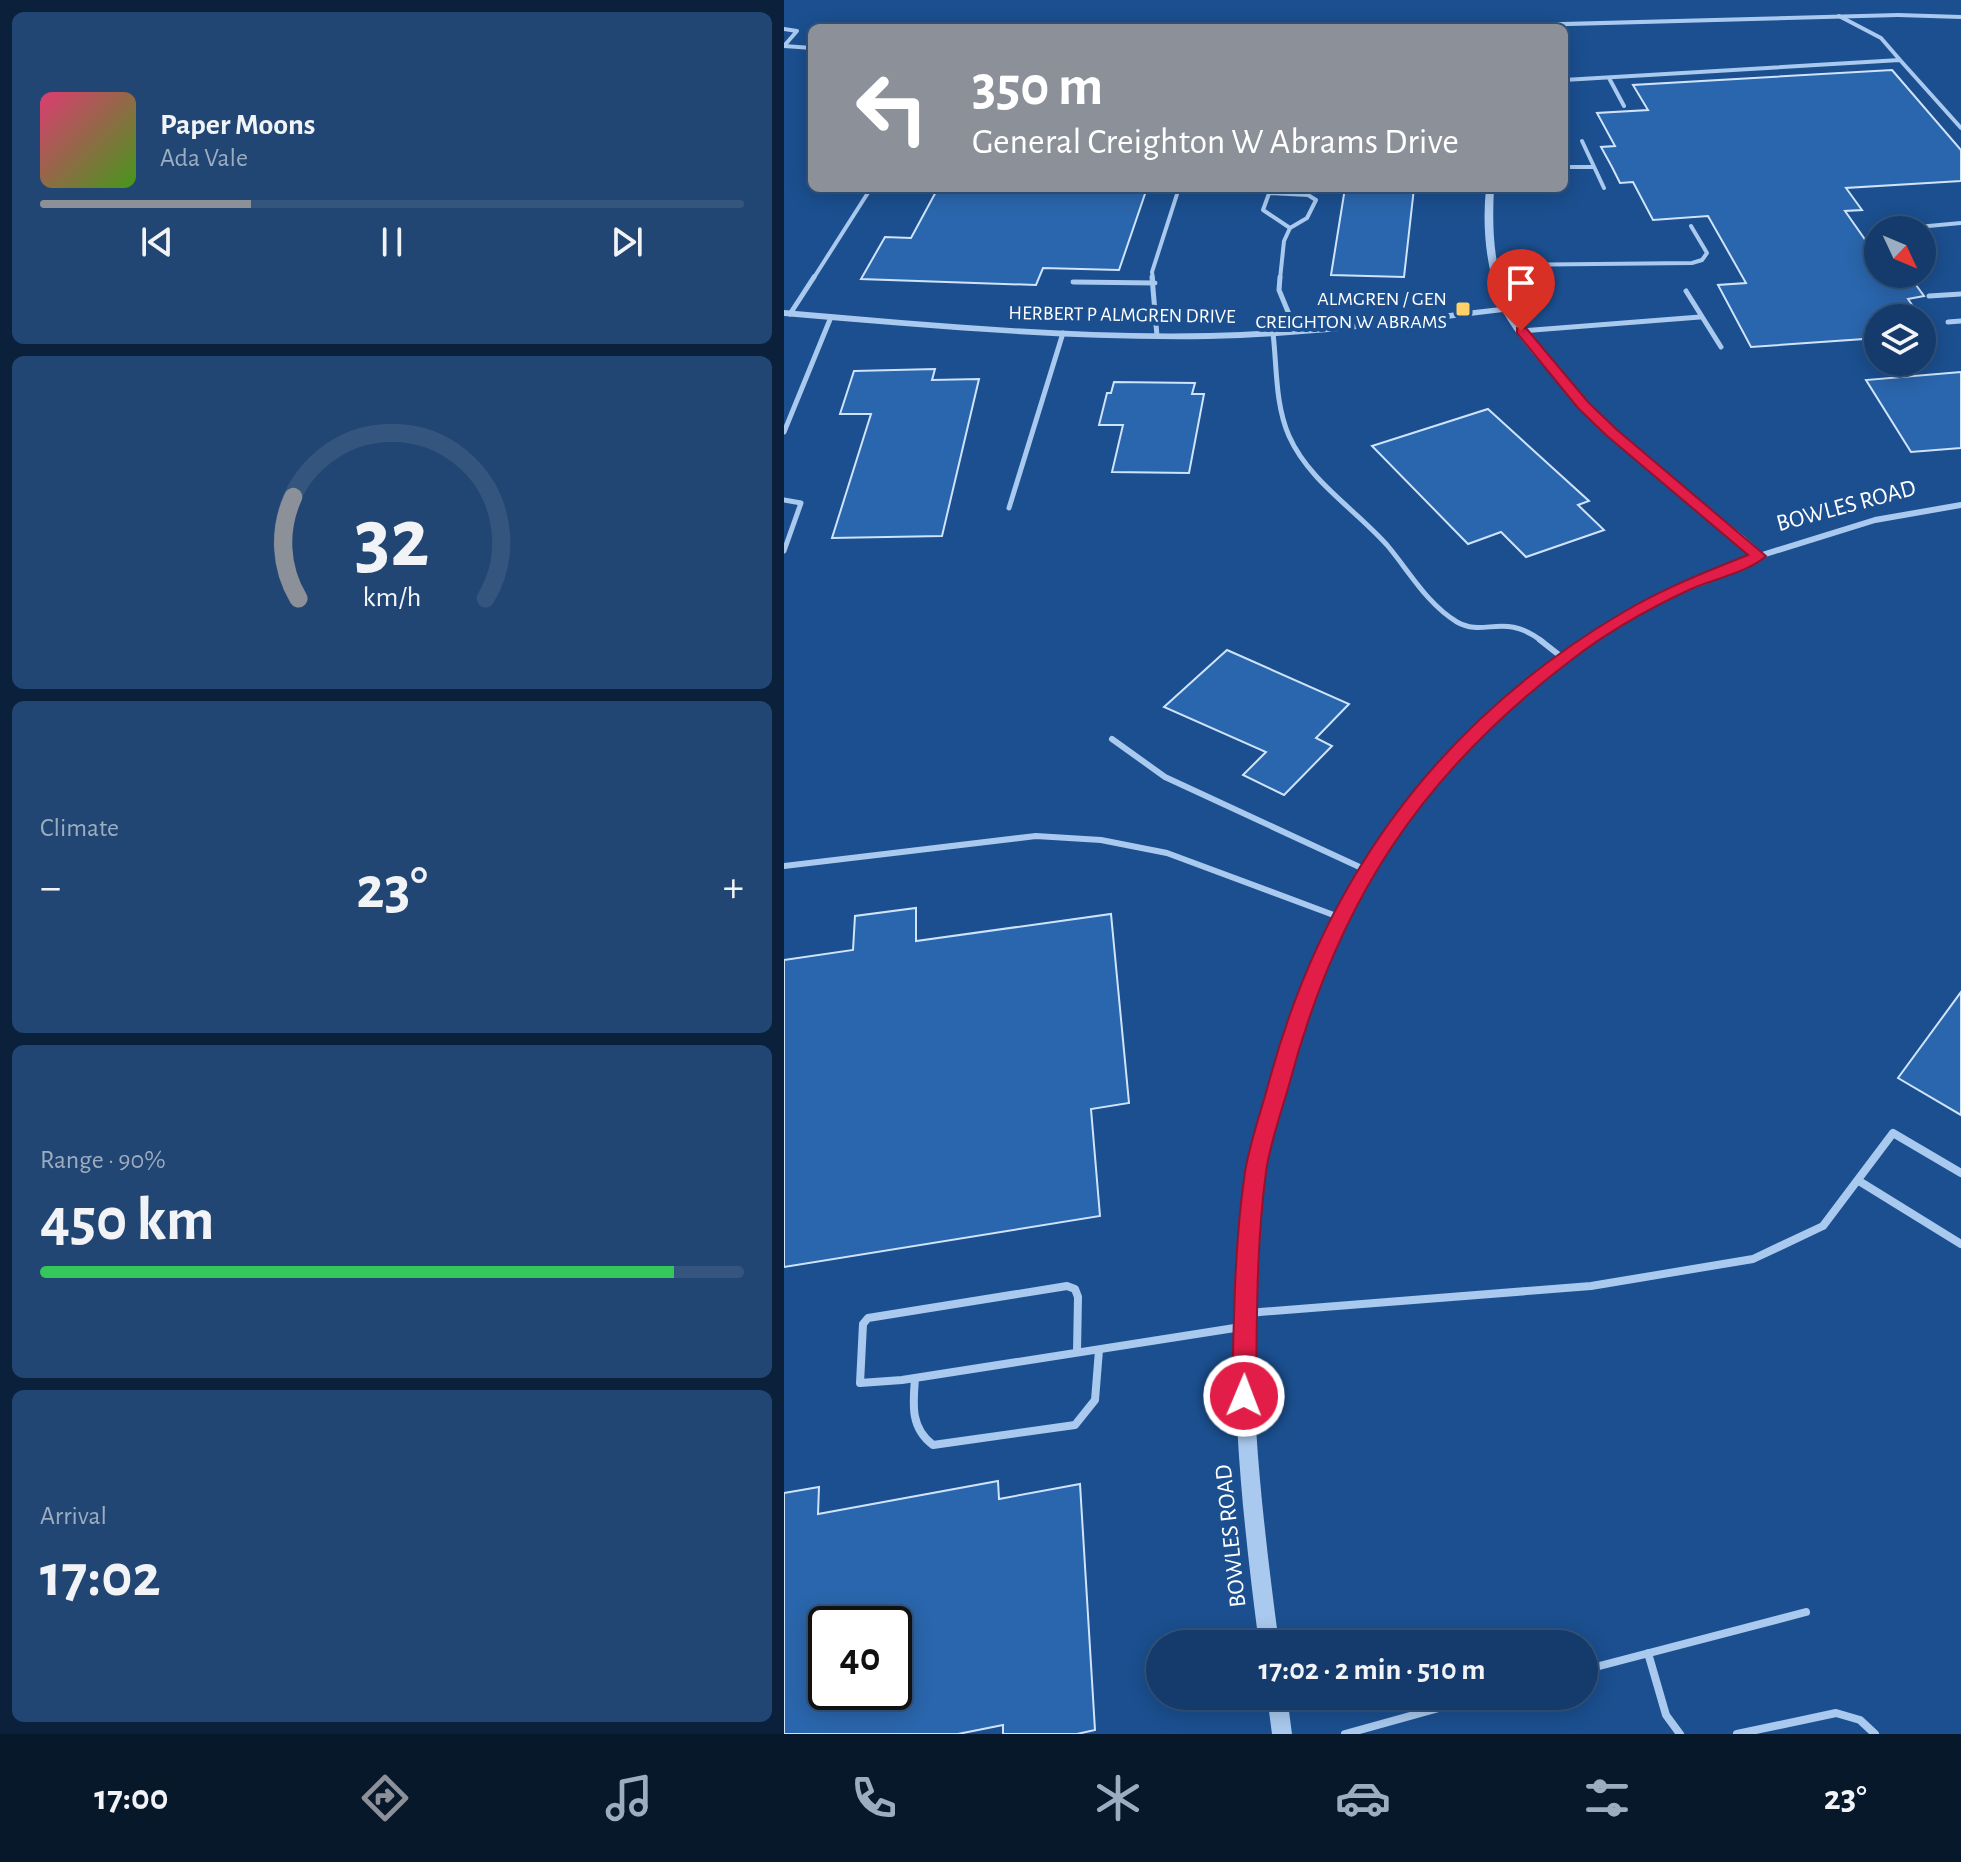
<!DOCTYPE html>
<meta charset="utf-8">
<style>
:root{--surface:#143b6b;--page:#214673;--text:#f1f3f6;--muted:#9dadc1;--line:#33557e;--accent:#8c9099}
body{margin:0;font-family:"Alegreya Sans",sans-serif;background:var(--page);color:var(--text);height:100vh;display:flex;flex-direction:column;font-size:30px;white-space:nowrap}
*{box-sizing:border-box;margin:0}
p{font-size:26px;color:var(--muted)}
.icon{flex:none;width:44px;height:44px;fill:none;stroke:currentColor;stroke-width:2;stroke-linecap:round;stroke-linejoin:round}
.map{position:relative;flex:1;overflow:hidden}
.side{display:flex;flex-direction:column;gap:12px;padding:12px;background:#0b203b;width:784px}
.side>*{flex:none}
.guide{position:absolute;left:24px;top:24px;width:760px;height:168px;border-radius:12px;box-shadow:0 4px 20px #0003,0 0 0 2px var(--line);background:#8c9099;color:#fff;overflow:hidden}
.needle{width:52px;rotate:134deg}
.controls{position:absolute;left:1080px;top:216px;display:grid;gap:16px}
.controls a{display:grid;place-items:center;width:72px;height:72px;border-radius:50%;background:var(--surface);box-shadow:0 4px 20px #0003,0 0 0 2px var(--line);font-size:40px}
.speed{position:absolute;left:24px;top:1606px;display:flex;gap:16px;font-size:40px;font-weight:700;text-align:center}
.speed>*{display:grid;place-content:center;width:104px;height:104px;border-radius:50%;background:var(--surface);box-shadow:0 4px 20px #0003,0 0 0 2px var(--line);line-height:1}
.speed .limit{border:4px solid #111;border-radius:12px;background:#fff;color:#111}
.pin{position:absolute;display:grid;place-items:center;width:68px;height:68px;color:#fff;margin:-82px -34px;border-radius:50% 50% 50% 0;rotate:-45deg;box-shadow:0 0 8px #0007}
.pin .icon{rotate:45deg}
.me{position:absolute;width:88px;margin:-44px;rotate:1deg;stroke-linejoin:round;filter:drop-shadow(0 0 6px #0008)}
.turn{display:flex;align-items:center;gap:28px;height:168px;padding:0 32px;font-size:36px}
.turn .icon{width:104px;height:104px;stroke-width:2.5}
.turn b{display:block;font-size:56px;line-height:68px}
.big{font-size:60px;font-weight:700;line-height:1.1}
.side .widget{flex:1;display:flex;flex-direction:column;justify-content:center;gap:12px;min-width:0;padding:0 28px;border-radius:12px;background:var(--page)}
.side .dial{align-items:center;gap:0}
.dial svg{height:208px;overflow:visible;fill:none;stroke:var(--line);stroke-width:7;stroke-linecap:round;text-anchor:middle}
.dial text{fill:var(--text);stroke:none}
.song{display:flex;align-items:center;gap:24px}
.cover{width:96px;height:96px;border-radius:12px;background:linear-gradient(135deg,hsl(340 70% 55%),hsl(100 70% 35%))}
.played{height:8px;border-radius:4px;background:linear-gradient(90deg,var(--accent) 30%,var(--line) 30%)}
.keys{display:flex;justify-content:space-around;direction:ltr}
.heat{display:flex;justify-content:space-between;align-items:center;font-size:44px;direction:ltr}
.charge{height:12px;border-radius:6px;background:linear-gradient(90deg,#34c759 90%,var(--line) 0)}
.trip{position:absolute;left:362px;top:1630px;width:452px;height:80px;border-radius:40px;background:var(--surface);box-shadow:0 4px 20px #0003,0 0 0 2px var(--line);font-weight:700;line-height:80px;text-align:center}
.tabs{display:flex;height:128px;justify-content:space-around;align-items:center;background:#08182b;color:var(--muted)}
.tabs .icon{width:56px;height:56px}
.tabs .active{color:var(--accent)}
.tabs b{font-size:36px;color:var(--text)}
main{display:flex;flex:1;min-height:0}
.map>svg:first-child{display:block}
</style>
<main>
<section class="side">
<div class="widget">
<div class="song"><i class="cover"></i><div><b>Paper Moons</b><p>Ada Vale</p></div></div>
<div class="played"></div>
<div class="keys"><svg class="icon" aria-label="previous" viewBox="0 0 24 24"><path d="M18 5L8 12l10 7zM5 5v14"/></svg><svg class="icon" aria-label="pause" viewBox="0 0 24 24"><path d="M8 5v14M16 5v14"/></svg><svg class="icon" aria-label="next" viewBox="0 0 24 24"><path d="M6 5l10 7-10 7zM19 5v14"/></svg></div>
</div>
<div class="widget dial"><svg viewBox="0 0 100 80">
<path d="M14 69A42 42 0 1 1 86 69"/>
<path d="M14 69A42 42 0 0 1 12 30" stroke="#8c9099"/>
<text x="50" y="56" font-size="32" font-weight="700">32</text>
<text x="50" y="72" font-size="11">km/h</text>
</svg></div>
<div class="widget"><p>Climate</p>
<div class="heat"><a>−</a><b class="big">23°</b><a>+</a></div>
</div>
<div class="widget"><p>Range · 90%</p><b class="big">450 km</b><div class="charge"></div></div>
<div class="widget"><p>Arrival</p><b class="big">17:02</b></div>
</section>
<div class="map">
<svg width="1177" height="1734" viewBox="0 0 1177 1734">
<rect width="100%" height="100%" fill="#1b4f8f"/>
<path fill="#2a66ad" stroke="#cfe3fa" stroke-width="2" fill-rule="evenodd" d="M 1108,70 L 1177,150 L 1177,181 L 1062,188 L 1078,210 L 1061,211 L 1094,258 L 1094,274 L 1124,274 L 1140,296 L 1124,299 L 1137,318 L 1094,318 L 1094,338 L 967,347 L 934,285 L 962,283 L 924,216 L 869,220 L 849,182 L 836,183 L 828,167 L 817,147 L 831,146 L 813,113 L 864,110 L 849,85 Z
M 154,188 L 363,188 L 335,270 L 259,268 L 252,285 L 77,279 L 101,237 L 127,238 Z
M 561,188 L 630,188 L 620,277 L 547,275 Z
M 151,369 L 148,380 L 195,379 L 158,536 L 48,538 L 87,414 L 56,414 L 70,371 Z
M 1177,372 L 1177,448 L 1127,452 L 1082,380 Z
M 330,382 L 411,383 L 408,394 L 420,394 L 405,473 L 328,472 L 339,425 L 315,425 L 323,393 L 327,393 Z
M 704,409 L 805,501 L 794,505 L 820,530 L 742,557 L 717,532 L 684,544 L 588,446 Z
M 443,650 L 565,704 L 532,738 L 548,746 L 500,795 L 459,775 L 482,752 L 380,707 Z
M 132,908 L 132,941 L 327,914 L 345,1103 L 307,1109 L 316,1216 L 0,1267 L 0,960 L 69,950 L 71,916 Z
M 1177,992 L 1177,1115 L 1114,1078 Z
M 214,1481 L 215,1499 L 296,1484 L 311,1730 L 293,1734 L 219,1734 L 219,1725 L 174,1734 L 0,1734 L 0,1493 L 35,1487 L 34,1514 ZM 42,1624 L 110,1624 L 110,1692 L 42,1692 Z"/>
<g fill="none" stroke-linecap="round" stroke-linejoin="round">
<path stroke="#a9c9ee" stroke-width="4" d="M 0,29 L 13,31 L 0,46
M 1116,60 L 1177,128
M 825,78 L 840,106
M 780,80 L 1116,60 L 1097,38 L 1055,16
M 798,141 L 820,188
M 780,167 L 810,167
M 487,188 L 479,210 L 506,228 L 500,241 L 496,279
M 485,193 L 524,195 L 532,200 L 523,218 L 506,228
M 1101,230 L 1177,223
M 710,265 L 908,263 L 918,260 L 923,253 L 907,226
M 29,279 L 87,188
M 369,279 L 368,272 L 395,188"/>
<path stroke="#a9c9ee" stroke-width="5" d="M 368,277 L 373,336
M 496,277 L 495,290 L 512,331
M 289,282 L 371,283
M 902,291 L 937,347
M 1145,296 L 1177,294
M 6,314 L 30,277
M 1164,322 L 1177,321
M 737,331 L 916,317
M 489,333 C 493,367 491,404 505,436 C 525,481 571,509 603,545 C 625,571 643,604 673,622 C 701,638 720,611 759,642
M 0,432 L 47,317
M 0,500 L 17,503 L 0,551
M 225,508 L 279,333"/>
<path stroke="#a9c9ee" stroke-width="6" d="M 756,640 L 779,658
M 328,739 L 381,777 L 582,870
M 0,866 L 252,836 L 317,840 L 383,853 L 555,917"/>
<path stroke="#a9c9ee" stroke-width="8" d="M 1075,1181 L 1177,1244
M 464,1313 L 807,1286 L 969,1259 L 1039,1226 L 1109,1133 L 1177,1173
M 293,1352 L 294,1297 L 291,1289 L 283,1286 L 84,1318 L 79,1324 L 76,1383 L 118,1380 L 457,1327
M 131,1378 C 129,1404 126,1428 149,1445 L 291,1425 L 311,1400 L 315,1350
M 864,1653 L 882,1715 L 896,1734
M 800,1670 L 1022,1612
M 561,1734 L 698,1696
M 953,1734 L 1052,1713 L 1076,1720 L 1091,1734"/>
<path stroke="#a9c9ee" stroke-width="6" d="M 975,556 L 1091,520 L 1177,505"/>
<path fill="#a9c9ee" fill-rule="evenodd" d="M 1114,13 L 1177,15 L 1177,19 L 1114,17 L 711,28 L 625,28 L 629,26 Z
M 0,44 L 28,46 L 28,50 L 0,48 Z
M 702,188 L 710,188 C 708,226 709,267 725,303 C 734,323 749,340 763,358 C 809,411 861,456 915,501 C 937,519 962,535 981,556 C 959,573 917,584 891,597 C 838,623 783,658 738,697 C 650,774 583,870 537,978 C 529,998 523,1019 516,1040 C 495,1102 479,1166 473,1232 C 461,1369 477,1508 495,1644 L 475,1644 C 457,1507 443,1369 456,1231 C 463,1166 479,1101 501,1039 C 518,990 537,940 562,894 C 620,791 703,701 802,637 C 854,603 911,579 967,555 C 900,499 831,445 772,380 C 753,359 733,337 719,312 C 621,324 523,337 424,339 C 282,341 141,328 0,316 L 0,310 C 142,322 283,336 426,333 C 523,331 620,318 717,307 C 702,268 698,229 702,188 Z
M 483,1696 L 503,1696 L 508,1734 L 488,1734 Z"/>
</g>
<path fill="#e11d48" stroke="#92132f" stroke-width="2" d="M 733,328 L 742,328 L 804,402 L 832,429 L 982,556 C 967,571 926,580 905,590 C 864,609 822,633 786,661 C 636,775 553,903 505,1085 C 497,1113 486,1143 482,1172 C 472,1247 473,1321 472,1396 L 468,1404 L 460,1407 L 451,1404 L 448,1396 C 450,1321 450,1246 461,1172 C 466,1141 478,1109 486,1078 C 541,877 657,720 838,613 C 878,589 921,572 964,555 L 822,435 L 794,408 L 733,333 Z"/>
<rect fill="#ffd166" stroke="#1b4f8f" stroke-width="3" x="671" y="301" width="16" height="16" rx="4"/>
<g text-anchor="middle" stroke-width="8" stroke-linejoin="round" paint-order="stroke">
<g font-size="20" fill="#fff" stroke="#1b4f8f" text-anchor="end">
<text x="663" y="305">ALMGREN / GEN<tspan x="663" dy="23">CREIGHTON W ABRAMS</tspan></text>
</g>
<g font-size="20" fill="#fff" stroke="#1b4f8f">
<text transform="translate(338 314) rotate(1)" y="7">HERBERT P ALMGREN DRIVE</text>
</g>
<g font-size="24" fill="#fff" stroke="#1b4f8f">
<text transform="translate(1062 505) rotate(-15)" y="8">BOWLES ROAD</text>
<text transform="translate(446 1536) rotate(-96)" y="8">BOWLES ROAD</text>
</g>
</g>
</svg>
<div class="controls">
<a><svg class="needle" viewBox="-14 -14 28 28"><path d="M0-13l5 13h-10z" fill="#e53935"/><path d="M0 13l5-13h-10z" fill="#9dadc1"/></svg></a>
<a><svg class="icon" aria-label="layers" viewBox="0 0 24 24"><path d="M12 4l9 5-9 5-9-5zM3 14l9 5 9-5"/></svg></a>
</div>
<div class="speed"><div class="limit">40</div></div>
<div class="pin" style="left:737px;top:331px;background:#d93025"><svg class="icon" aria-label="arrive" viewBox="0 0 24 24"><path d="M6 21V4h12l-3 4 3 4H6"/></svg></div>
<svg class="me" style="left:460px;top:1396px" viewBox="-20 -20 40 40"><circle r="17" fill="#e11d48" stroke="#fff" stroke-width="3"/><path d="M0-11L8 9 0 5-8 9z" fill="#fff"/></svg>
<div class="trip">17:02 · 2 min · 510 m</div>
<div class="guide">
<div class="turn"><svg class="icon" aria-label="left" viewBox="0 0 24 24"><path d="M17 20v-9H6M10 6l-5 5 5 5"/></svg><div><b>350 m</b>General Creighton W Abrams Drive</div></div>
</div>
</div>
</main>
<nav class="tabs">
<b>17:00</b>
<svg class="icon active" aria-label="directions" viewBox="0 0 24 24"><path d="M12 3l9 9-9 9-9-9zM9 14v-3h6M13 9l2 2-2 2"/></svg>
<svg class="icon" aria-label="music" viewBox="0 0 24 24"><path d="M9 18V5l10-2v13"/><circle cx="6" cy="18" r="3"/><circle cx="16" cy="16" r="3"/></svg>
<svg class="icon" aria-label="phone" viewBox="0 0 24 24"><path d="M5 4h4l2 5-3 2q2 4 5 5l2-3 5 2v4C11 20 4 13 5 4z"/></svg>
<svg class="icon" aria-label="climate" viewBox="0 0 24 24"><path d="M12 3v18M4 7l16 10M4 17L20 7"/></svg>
<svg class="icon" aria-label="car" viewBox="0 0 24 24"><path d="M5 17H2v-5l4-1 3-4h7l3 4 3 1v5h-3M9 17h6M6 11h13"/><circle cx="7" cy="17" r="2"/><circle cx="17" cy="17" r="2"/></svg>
<svg class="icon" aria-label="filters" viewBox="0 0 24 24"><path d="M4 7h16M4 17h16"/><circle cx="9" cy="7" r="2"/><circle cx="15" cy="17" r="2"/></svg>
<b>23°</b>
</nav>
